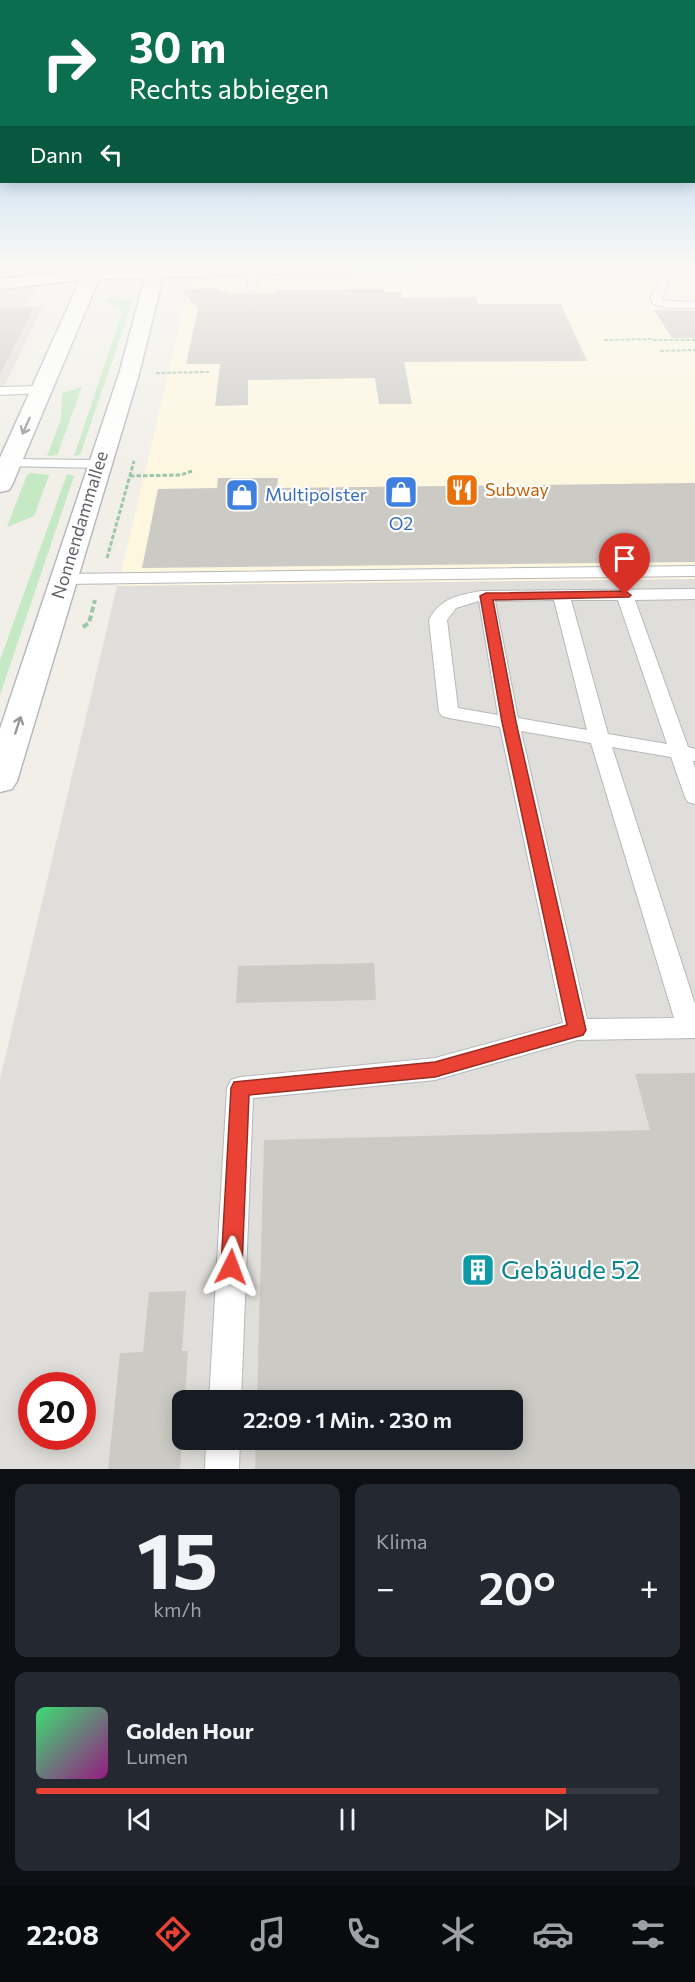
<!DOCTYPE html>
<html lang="de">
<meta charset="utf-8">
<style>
:root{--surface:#171b24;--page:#242831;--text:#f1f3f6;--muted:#9ea1a6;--line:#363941;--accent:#ea4335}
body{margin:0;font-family:Commissioner,sans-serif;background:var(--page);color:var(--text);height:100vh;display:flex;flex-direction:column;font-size:22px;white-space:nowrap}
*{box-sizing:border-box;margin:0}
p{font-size:20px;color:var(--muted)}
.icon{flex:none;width:33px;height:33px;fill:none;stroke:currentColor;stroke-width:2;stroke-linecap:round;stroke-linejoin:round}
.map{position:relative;height:1469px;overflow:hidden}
.side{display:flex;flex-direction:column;gap:15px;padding:15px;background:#0d0f14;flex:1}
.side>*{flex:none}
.hud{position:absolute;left:0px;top:0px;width:696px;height:183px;box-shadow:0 3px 15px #0003;background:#0b6e4f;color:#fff;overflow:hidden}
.speed{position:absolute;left:18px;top:1372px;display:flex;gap:12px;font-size:30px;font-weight:700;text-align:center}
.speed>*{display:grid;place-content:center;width:78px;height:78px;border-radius:50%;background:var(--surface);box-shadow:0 3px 15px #0003;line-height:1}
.speed .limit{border:9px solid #d22;background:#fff;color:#111}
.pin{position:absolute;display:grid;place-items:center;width:51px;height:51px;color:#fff;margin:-62px -26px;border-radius:50% 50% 50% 0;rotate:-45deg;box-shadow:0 0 6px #0007}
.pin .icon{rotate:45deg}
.me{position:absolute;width:66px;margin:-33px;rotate:3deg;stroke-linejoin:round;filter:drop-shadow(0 0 4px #0008)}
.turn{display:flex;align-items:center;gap:21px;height:126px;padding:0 30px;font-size:27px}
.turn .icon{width:78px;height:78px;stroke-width:2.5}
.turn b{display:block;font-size:42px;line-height:51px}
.then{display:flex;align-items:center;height:57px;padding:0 30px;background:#0003;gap:12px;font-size:22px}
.big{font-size:45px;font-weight:600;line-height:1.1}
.side .widget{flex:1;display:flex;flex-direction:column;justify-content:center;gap:9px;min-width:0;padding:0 21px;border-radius:12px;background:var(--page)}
.side .dial{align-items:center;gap:0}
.dial b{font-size:78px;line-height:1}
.song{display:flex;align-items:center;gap:18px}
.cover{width:72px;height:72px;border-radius:9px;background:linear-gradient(135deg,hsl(140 70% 55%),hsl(310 70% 35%))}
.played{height:6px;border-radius:3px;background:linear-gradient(90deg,var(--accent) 85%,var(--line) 85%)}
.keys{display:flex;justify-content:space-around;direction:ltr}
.heat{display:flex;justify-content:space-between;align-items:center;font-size:33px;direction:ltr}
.side .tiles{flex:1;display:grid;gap:15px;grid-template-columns:1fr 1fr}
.widget:last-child{grid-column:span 2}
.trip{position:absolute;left:172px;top:1390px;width:351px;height:60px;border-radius:12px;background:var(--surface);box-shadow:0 3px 15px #0003;font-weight:600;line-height:60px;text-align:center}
.menu{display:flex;height:96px;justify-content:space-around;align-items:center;background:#090b0e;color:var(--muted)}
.menu .icon{width:42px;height:42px}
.menu .current{color:var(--accent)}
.menu b{font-size:27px;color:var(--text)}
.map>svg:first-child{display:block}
</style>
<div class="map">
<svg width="695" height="1469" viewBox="0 0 695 1469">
<rect width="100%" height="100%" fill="#f1efe8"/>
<path fill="#fef7e0" d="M 570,267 L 695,267 L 695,579 L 118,586 L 189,287 L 202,283 L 471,275 Z"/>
<path fill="#e0deda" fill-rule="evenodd" d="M 37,286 L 25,307 L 43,307 L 0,395 L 0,290 Z
M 695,579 L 695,1469 L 0,1469 L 0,1079 L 117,586 ZM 32,1386 L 82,1386 L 82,1437 L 32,1437 ZM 183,1401 L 513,1401 L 513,1440 L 183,1440 Z"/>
<path fill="#c5e8c5" d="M 477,267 L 504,267 L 266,276 L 265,273 Z
M 114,298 L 131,300 L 131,306 L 80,455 L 74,456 L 122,313 L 120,308 L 100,300 Z
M 82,387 L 57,455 L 47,456 L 61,419 L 62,393 Z
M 31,473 L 49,475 L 34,516 L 7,527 L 27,475 Z
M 67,474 L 74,476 L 0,695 L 0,660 Z"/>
<path fill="#cccac5" d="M 215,288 L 230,293 L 252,294 L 275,293 L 276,290 L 384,289 L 384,292 L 401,292 L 402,298 L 475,297 L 478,304 L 561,304 L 587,361 L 404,362 L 412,404 L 379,404 L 375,378 L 248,380 L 248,405 L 215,406 L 220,364 L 186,364 L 198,309 L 181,290 Z
M 34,307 L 0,374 L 0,308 Z
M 654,310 L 695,310 L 695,338 L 672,338 Z
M 218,478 L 278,478 L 277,488 L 695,483 L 695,562 L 142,568 L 158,489 L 217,488 Z
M 374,963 L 376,1000 L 236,1003 L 238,966 Z
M 695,1073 L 695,1469 L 255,1469 L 256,1440 L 513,1440 L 513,1401 L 257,1401 L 264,1140 L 650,1130 L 635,1074 Z
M 186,1291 L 182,1351 L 188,1351 L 180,1469 L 108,1469 L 120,1353 L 143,1352 L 149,1292 Z"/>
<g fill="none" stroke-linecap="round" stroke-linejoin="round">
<defs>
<path id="service" d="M 253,267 L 256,270 L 258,289 L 253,292 L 248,289 L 246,270 Z
M 664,280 L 669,283 L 661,300 L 695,302 L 695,308 L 668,308 L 653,304 L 650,298 L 660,281 Z
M 41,386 L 45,387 L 47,390 L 45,393 L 0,395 L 0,387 Z
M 10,459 L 99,460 L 106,464 L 99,468 L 5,466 L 3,463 L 5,460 Z
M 695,566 L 695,576 L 64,584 L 56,579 L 64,574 Z
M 695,589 L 695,599 L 635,600 L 688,747 L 695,749 L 695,761 L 693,761 L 695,768 L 695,804 L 688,802 L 685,797 L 671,757 L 612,747 L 695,1004 L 695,1038 L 577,1040 L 435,1080 L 253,1098 L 241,1401 L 209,1401 L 227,1088 L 231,1080 L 240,1077 L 435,1058 L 563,1023 L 500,727 L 449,718 L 442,716 L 439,712 L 429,620 C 440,598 459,595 481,591 ZM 554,600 L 587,730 L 518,718 L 495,601 ZM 571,600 L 618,600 L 667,744 L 608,734 ZM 479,601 L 498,715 L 458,708 L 447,620 L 456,608 ZM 521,731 L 591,743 L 674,1018 L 587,1019 Z
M 206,1440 L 240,1440 L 239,1469 L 205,1469 Z"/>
<path id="tertiary" d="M 92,269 L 98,270 L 101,274 L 98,278 L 0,289 L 0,279 Z"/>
<path id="secondary" d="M 86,267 L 362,267 L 354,272 L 163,277 L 139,374 L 17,781 L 12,789 L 0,792 L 0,729 L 119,374 L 145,278 L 99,279 L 12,485 L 9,490 L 0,492 L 0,458 Z"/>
</defs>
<use href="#service" stroke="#b5b8bc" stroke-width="2"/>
<use href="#tertiary" stroke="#b5b8bc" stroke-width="3"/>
<use href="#secondary" stroke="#b6babf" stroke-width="3"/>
<path stroke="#9cc7a9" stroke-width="2" stroke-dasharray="4 1.5" stroke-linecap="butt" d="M 604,340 L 653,339
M 653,340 L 695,340
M 660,351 L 695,350
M 156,373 L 209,372"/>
<path stroke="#9cc7a9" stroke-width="3" stroke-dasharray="4.5 2" stroke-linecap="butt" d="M 130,476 L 181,475 L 192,471
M 107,558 L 134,461"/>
<path stroke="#9cc7a9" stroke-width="4" stroke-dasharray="6 3" stroke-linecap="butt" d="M 83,627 L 89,623 L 95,600"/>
<use href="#service" fill="#fff" fill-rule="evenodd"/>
<use href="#tertiary" fill="#fff" fill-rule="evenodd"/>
<use href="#secondary" fill="#fff" fill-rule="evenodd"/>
</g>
<defs><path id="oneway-shaft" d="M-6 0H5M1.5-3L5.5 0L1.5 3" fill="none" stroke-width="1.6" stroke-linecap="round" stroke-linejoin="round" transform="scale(1.5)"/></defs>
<g stroke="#979a9d">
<use href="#oneway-shaft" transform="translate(26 426) rotate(114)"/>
<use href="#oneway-shaft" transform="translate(18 725) rotate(-72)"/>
</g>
<linearGradient id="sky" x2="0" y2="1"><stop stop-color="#8fc3f1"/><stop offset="0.56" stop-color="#f9f8f5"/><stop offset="1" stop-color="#f9f8f5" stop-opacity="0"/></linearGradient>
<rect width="695" height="473" fill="url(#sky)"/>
<path fill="#ea4335" stroke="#982c22" stroke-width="1.5" d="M 625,591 L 631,595 L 629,597 L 493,600 L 516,722 L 586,1030 L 583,1035 L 435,1077 L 249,1095 L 242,1267 L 239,1274 L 231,1277 L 224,1274 L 221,1267 L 231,1088 L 234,1082 L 435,1062 L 567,1025 L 502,722 L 480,596 L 486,593 Z"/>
<defs>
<symbol id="restaurant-square" viewBox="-11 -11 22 22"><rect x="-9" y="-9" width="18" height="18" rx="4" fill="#e8710a" stroke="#fff"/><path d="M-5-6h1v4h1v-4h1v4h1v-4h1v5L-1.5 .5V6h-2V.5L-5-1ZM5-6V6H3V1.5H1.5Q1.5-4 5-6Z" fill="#fff"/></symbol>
<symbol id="shop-square" viewBox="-11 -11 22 22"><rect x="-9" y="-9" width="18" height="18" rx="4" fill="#3f7fe0" stroke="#fff"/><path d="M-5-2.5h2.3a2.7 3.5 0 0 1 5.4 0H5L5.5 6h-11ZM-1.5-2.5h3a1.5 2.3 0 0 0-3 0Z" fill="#fff"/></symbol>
<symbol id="building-square" viewBox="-11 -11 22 22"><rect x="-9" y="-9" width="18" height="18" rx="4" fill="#0f9aa8" stroke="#fff"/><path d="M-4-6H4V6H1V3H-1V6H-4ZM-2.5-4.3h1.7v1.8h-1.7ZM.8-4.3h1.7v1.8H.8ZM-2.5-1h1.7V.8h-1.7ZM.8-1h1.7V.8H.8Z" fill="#fff"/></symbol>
</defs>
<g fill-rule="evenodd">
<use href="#restaurant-square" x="443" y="471" width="38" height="38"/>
<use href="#shop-square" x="382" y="473" width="38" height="38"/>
<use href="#shop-square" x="223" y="476" width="38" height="38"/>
<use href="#building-square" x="459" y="1251" width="38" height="38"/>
</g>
<g text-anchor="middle" stroke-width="4.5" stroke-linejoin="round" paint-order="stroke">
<g font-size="18" fill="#c56008" stroke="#fff" text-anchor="start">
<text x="485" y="496">Subway</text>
</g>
<g font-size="18" fill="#366cbe" stroke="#fff" text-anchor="start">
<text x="265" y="501">Multipolster</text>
<text x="401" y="530" text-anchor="middle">O2</text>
</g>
<g font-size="18" fill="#5f6368" stroke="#fff">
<text transform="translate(80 525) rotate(-73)" y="6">Nonnendammallee</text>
</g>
<g font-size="26" fill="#0d838f" stroke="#fff" text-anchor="start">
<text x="501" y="1279">Gebäude 52</text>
</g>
</g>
</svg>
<div class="speed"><div class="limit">20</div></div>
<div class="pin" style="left:625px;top:595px;background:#d93025"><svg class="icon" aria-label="arrive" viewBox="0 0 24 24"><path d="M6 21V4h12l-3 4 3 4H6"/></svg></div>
<svg class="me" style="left:231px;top:1267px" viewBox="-20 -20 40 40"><path d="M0-17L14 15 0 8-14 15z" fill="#ea4335" stroke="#fff" stroke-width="4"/></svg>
<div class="trip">22:09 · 1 Min. · 230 m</div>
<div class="hud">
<div class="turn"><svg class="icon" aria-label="right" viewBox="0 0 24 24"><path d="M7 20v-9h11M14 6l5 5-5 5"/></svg><div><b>30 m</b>Rechts abbiegen</div></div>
<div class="then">Dann<svg class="icon" aria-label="left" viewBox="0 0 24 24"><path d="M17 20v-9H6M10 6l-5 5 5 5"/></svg></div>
</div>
</div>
<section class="side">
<div class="tiles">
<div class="widget dial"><b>15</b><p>km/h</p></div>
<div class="widget"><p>Klima</p>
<div class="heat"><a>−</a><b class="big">20°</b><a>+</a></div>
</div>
<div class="widget">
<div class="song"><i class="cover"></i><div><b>Golden Hour</b><p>Lumen</p></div></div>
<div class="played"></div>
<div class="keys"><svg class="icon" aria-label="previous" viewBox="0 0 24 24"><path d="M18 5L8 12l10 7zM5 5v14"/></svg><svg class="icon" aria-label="pause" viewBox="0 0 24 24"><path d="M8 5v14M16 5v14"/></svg><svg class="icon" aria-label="next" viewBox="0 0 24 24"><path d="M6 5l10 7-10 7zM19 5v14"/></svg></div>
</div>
</div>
</section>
<nav class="menu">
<b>22:08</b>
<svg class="icon current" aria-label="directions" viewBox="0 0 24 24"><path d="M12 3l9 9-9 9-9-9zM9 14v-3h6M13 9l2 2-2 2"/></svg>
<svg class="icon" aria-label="music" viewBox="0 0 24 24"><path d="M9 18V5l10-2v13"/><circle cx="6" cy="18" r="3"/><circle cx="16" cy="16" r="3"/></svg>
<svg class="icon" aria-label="phone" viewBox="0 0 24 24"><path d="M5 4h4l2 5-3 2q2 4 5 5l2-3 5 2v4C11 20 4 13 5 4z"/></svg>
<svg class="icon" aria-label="climate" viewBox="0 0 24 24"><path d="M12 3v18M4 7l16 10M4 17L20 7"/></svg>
<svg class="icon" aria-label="car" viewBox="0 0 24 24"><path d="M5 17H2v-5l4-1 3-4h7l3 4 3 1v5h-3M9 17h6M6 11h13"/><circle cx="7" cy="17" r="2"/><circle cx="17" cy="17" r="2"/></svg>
<svg class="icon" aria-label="filters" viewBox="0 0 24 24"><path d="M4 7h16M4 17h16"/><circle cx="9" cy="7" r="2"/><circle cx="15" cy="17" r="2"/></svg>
</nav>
